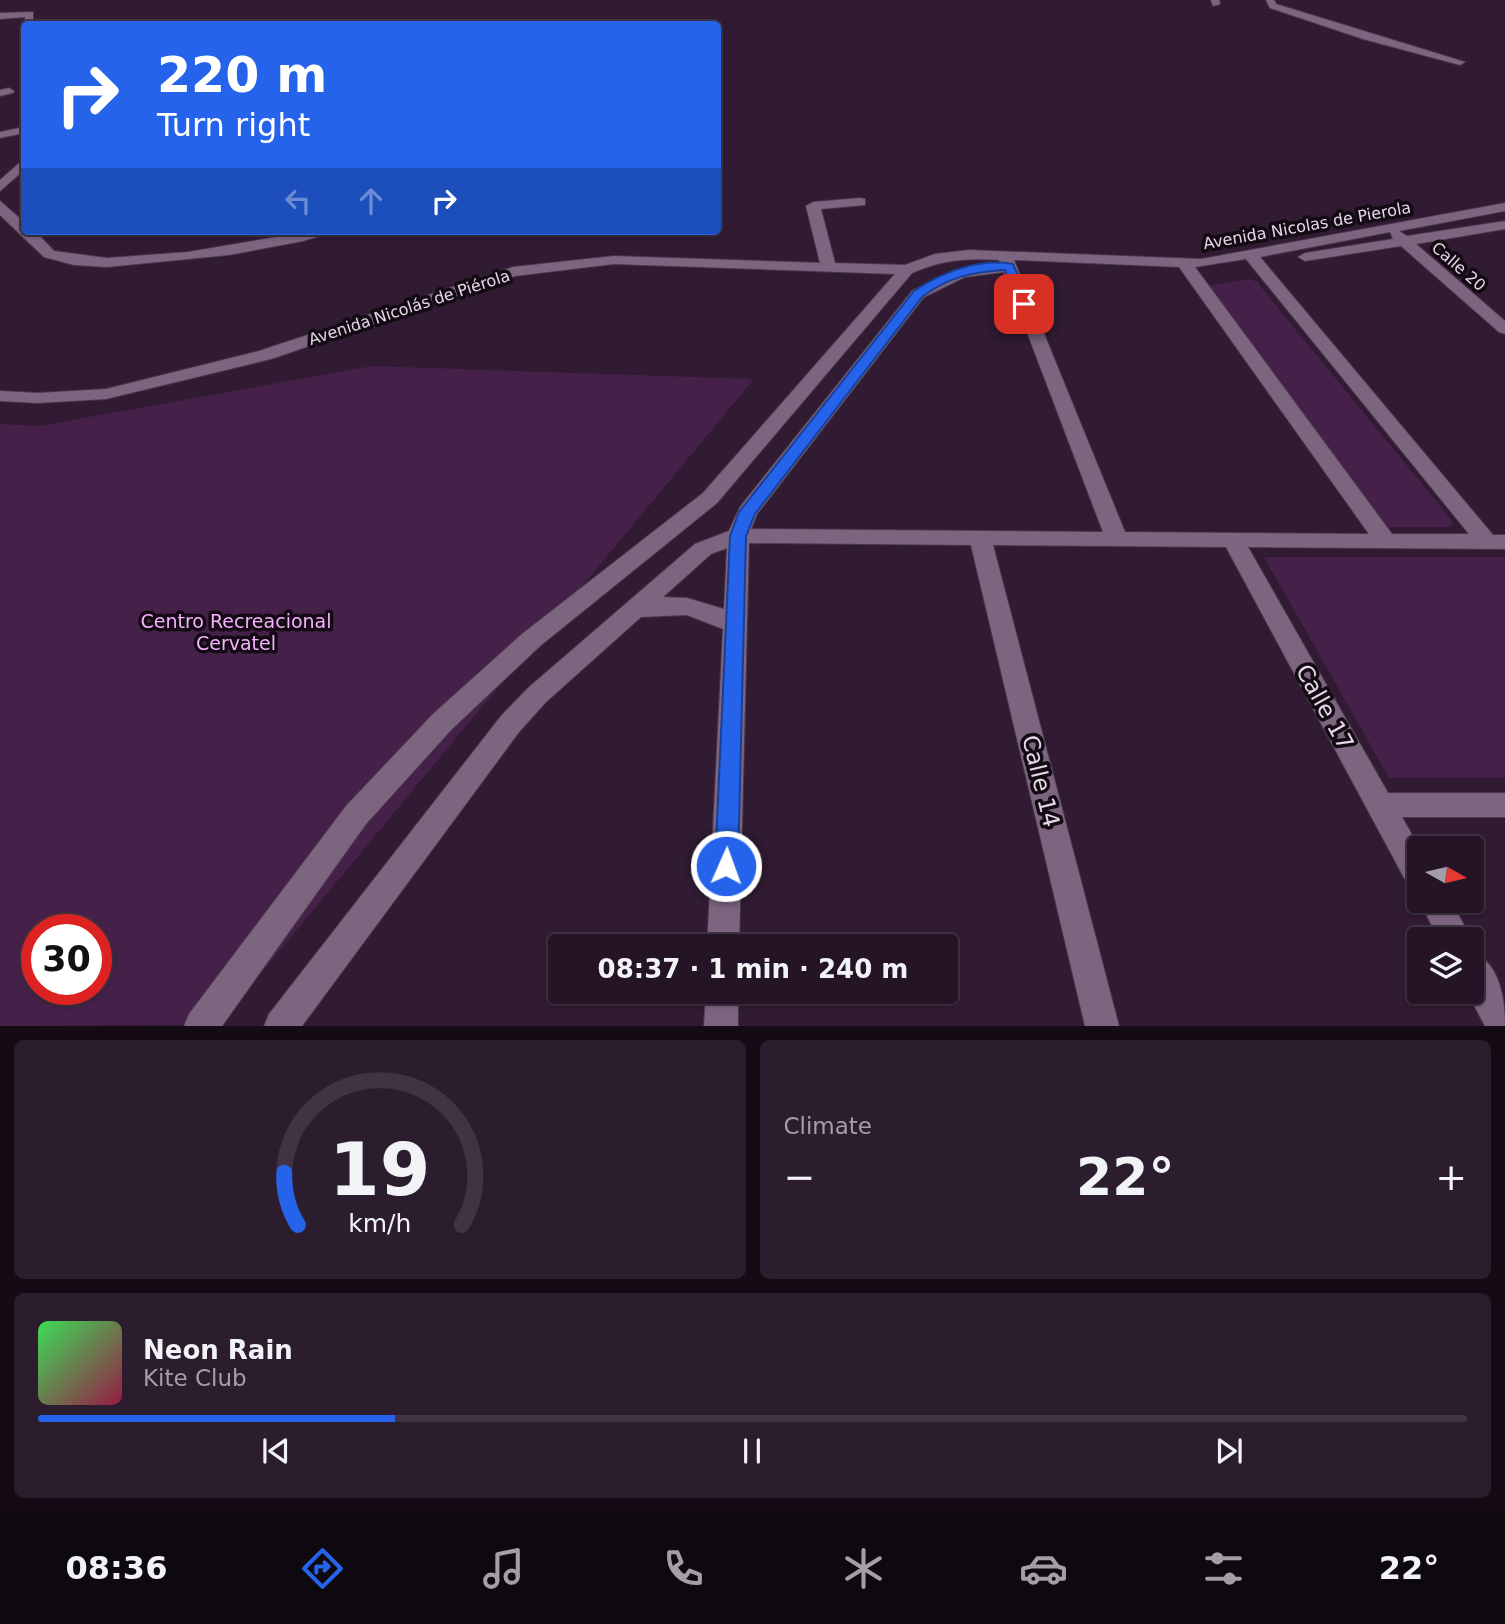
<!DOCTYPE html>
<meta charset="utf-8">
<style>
:root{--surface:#241426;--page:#2c1d2e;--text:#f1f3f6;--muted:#a39ea7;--line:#413343;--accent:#2563eb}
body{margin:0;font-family:"DejaVu Sans",sans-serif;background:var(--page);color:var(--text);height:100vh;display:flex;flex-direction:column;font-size:26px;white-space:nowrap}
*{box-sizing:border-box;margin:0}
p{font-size:23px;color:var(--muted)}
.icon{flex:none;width:38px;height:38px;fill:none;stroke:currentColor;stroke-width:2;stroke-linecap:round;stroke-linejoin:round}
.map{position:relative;height:1026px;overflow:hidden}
.panel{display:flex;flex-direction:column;gap:14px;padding:14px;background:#140b15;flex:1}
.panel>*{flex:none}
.hud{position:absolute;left:21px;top:21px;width:700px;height:214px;border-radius:7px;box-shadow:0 2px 5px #0004,0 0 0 2px var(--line);background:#2563eb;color:#fff;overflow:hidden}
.needle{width:46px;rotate:98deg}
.controls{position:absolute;left:1407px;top:836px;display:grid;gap:14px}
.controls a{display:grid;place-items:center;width:77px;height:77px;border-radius:7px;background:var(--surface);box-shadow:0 2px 5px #0004,0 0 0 2px var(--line);font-size:35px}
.speed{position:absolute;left:21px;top:914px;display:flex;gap:14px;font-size:35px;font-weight:700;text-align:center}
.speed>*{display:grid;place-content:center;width:91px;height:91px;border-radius:50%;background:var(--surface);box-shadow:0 2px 5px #0004,0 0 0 2px var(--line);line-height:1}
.speed .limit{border:10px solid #d22;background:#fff;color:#111}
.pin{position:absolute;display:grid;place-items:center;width:60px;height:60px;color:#fff;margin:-30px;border-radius:14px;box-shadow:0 4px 10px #0006}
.me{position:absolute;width:77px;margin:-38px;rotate:2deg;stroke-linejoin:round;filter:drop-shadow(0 0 5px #0008)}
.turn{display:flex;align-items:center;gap:24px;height:147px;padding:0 21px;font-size:32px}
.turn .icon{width:91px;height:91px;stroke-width:2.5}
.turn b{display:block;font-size:49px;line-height:60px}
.lanes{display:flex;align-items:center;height:66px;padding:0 21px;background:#0003;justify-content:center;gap:35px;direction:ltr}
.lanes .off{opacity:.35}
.big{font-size:52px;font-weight:600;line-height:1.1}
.panel .tile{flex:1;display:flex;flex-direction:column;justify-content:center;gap:10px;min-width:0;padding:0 24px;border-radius:10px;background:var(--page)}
.panel .dial{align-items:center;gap:0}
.dial svg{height:182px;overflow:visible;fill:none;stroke:var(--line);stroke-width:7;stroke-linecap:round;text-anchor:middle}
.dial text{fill:var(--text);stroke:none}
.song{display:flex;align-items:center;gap:21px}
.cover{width:84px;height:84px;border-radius:10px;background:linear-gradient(135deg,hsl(130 70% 55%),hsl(340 70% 35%))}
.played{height:7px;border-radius:4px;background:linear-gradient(90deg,var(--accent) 25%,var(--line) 25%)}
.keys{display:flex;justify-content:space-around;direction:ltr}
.heat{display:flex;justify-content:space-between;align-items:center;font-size:38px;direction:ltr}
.panel .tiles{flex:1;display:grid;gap:14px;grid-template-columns:1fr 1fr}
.tile:last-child{grid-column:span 2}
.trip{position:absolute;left:548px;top:934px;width:410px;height:70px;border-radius:7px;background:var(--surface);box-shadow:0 2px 5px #0004,0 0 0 2px var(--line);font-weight:600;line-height:70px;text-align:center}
.tabs{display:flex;height:112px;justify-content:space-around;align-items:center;background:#0e080f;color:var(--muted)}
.tabs .icon{width:49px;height:49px}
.tabs .current{color:var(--accent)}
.tabs b{font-size:32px;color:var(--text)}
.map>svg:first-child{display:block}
</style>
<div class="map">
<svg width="1505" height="1026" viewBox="0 0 1505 1026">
<rect width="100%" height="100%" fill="#301b32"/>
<path fill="#45214a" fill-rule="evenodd" d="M 1250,279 L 1257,282 L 1454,523 L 1449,527 L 1383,527 L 1205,286 Z
M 372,366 L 754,379 L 218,1025 L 0,1026 L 0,424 L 39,426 ZM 37,929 L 96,929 L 96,989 L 37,989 Z
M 1264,557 L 1505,557 L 1505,778 L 1389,778 Z"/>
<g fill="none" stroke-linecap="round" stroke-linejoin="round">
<defs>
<path id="minor" d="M 1211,0 L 1219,0 L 1220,4 L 1213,6 Z
M 1266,0 L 1274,0 L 1276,4 L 1465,62 L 1460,65 L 1363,39 L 1270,8 Z
M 33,12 L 33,24 L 25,24 L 25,17 L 0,19 L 0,13 Z
M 9,88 L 14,91 L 13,93 L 0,96 L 0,90 Z
M 24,127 L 24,133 L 0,138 L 0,132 Z
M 24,159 L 24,170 L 0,191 L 0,180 Z
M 860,198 L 865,199 L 865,205 L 821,209 L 835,263 L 905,265 L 935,254 L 969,250 L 1201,259 L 1505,203 L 1505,211 L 1399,231 L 1407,236 L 1505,221 L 1505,229 L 1416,244 L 1505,321 L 1505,334 L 1499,332 L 1401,246 L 1305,261 L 1298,257 L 1305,253 L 1393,239 L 1390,232 L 1260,257 L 1493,535 L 1505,535 L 1505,549 L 1248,547 L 1388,793 L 1505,793 L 1505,817 L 1402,817 L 1420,849 L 1419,889 L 1408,885 L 1226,547 L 993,545 L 1119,1026 L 1085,1026 L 971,545 L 749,543 L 739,947 L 707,947 L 723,629 L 687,615 L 641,617 L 546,702 L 519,732 L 302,1026 L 264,1026 L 269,1014 L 501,716 L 528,688 L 695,544 L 729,531 L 740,507 L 912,291 L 955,270 L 1000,263 L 999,260 C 967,258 942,260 912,273 L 717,503 L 540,646 L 451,730 L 366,824 L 222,1026 L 184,1026 L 189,1014 L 346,806 L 433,714 L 522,634 L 703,493 L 895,274 L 614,264 L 515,276 L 271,359 L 106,399 L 38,403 L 0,401 L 0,391 L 38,393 L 106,389 L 259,351 L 513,267 L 614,256 L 820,263 L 806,206 L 813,202 ZM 1246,259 L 1469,534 L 1392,534 L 1195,267 ZM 1014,260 L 1179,267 L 1369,534 L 1125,532 ZM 1004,272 L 1103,532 L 751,529 L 757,514 L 924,297 L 965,277 ZM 727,548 L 724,609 L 687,598 L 663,597 L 711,554 Z
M 0,201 L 24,222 L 24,231 L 35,231 L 54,251 L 107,258 L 188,252 L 312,231 L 337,231 L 303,241 L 229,255 L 107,267 L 74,265 L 44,257 L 0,215 Z
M 1419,900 L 1451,901 L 1472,940 L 1439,940 Z
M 1472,952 C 1500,963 1505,999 1505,1026 L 1485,1026 L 1467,992 L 1472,992 Z
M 706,992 L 738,992 L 738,1026 L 704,1026 Z"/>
</defs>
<use href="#minor" stroke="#48374b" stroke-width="2"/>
<use href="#minor" fill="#7d6580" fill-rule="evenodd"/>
</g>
<path fill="#2563eb" stroke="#184099" stroke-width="2" d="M 1013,264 L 1030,304 L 1028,307 L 1018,304 L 1005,270 C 972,272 949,277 923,296 L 755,514 L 746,536 L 738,866 L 734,874 L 726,877 L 718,874 L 715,866 L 730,536 L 739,512 L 914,291 C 942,272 979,258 1013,264 Z"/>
<g text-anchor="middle" stroke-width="7" stroke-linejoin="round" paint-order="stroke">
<g font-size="16" fill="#e5d7e6" stroke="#130a14">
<text transform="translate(1307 225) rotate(-10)" y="6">Avenida Nicolas de Pierola</text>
<text transform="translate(1459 266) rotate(41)" y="6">Calle 20</text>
<text transform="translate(409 307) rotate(-18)" y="6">Avenida Nicolás de Piérola</text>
</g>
<g font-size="19" fill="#f5b0fe" stroke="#130a14">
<text x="236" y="628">Centro Recreacional<tspan x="236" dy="22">Cervatel</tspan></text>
</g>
<g font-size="23" fill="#e5d7e6" stroke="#130a14">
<text transform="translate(1325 707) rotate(61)" y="8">Calle 17</text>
<text transform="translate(1041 781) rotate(76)" y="8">Calle 14</text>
</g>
</g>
</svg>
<div class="controls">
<a><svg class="needle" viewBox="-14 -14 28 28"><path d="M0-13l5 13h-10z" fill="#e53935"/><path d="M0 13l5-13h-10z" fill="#a39ea7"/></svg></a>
<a><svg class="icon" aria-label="layers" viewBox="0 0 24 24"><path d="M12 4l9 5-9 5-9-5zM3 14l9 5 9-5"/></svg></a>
</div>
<div class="speed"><div class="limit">30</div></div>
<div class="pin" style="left:1024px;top:304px;background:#d93025"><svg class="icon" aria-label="arrive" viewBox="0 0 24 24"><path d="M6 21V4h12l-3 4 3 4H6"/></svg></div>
<svg class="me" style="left:726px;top:866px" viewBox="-20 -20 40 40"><circle r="17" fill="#2563eb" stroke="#fff" stroke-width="3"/><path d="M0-11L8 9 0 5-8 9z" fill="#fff"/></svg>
<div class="trip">08:37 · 1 min · 240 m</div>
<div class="hud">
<div class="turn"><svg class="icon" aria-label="right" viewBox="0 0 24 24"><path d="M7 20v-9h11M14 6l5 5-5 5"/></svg><div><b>220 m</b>Turn right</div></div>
<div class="lanes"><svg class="icon off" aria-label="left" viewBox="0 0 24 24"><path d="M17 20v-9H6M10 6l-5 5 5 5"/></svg><svg class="icon off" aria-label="ahead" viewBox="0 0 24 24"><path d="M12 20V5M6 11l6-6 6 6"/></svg><svg class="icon" aria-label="right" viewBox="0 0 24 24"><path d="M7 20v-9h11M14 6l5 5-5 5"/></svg></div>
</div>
</div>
<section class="panel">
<div class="tiles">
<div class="tile dial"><svg viewBox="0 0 100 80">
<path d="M14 69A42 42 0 1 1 86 69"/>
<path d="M14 69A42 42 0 0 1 8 46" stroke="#2563eb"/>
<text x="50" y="56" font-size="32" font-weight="700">19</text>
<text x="50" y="72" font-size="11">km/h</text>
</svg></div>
<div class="tile"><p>Climate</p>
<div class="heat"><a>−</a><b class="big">22°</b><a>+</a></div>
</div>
<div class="tile">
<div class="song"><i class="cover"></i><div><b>Neon Rain</b><p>Kite Club</p></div></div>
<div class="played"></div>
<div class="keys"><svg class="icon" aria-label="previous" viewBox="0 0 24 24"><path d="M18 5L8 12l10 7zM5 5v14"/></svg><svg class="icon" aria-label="pause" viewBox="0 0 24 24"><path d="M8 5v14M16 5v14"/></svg><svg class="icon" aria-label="next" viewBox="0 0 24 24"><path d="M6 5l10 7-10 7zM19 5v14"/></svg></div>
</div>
</div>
</section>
<nav class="tabs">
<b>08:36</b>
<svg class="icon current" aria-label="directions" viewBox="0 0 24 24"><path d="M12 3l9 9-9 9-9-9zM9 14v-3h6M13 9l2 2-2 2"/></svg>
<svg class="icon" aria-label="music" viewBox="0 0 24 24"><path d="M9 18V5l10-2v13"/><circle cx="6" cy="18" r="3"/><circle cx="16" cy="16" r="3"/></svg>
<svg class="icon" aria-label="phone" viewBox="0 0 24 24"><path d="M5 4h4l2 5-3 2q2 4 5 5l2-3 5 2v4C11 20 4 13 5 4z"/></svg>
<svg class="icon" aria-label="climate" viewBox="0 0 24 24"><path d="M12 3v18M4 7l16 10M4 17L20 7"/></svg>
<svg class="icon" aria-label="car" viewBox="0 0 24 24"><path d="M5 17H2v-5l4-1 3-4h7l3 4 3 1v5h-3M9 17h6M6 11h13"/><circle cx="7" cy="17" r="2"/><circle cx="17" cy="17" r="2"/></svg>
<svg class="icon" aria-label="filters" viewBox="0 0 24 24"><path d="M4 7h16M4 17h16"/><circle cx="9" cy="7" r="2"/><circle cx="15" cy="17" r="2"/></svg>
<b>22°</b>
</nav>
